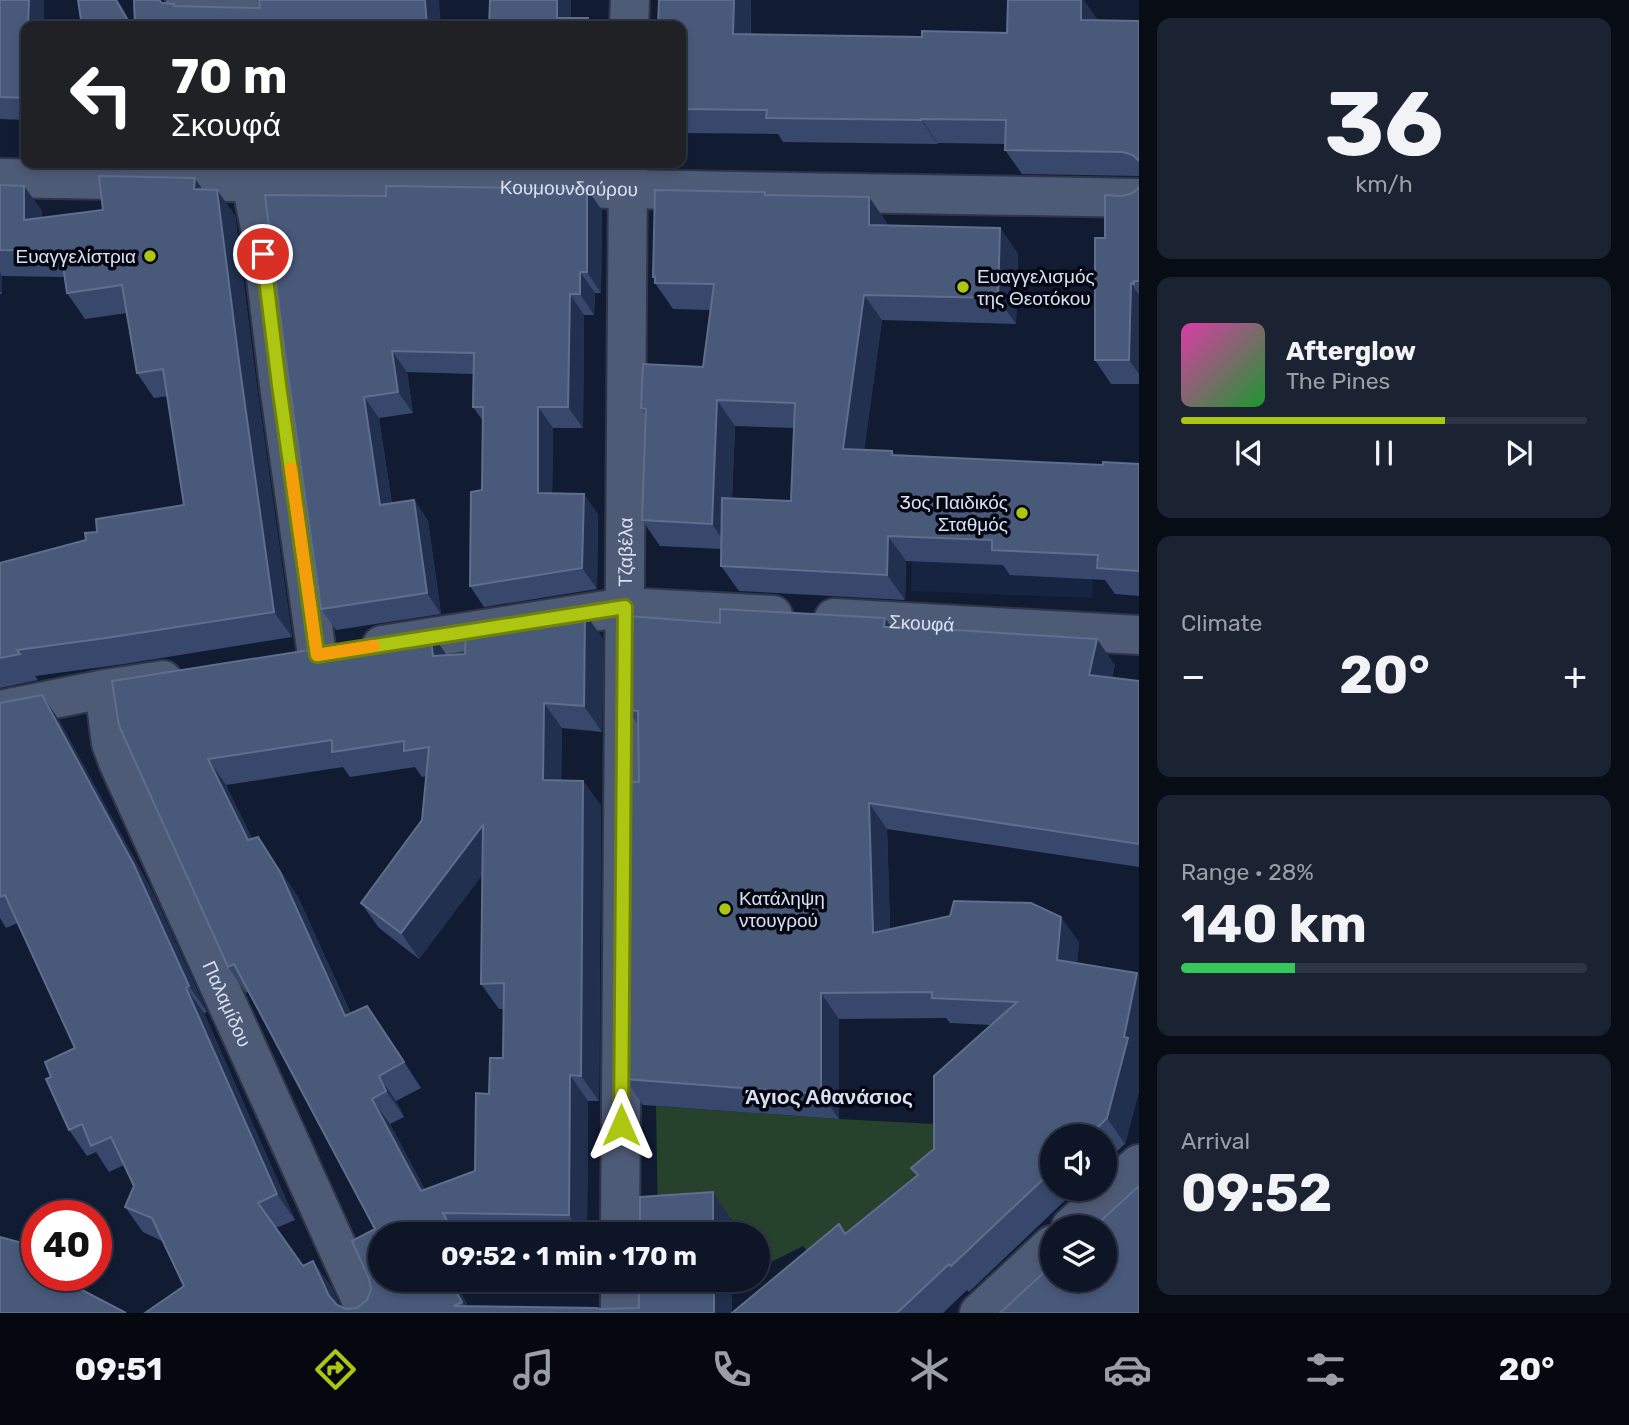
<!DOCTYPE html>
<meta charset="utf-8">
<style>
:root{--surface:#0d1526;--page:#1b2232;--text:#f1f3f6;--muted:#9a9fa7;--line:#2d3443;--accent:#acc611}
body{margin:0;font-family:Rubik,sans-serif;background:var(--page);color:var(--text);height:100vh;display:flex;flex-direction:column;font-size:26px;white-space:nowrap}
*{box-sizing:border-box;margin:0}
p{font-size:23px;color:var(--muted)}
.icon{flex:none;width:38px;height:38px;fill:none;stroke:currentColor;stroke-width:2;stroke-linecap:round;stroke-linejoin:round}
.map{position:relative;flex:1;overflow:hidden}
.drawer{display:flex;flex-direction:column;gap:18px;padding:18px;background:#070c15;width:490px}
.drawer>*{flex:none}
.banner{position:absolute;left:21px;top:21px;width:665px;height:147px;border-radius:14px;box-shadow:0 4px 10px #0003,0 0 0 2px var(--line);background:#202124;color:#fff;overflow:hidden}
.controls{position:absolute;left:1040px;top:1124px;display:grid;gap:14px}
.controls a{display:grid;place-items:center;width:77px;height:77px;border-radius:50%;background:var(--surface);box-shadow:0 4px 10px #0003,0 0 0 2px var(--line);font-size:35px}
.speed{position:absolute;left:21px;top:1200px;display:flex;gap:14px;font-size:35px;font-weight:700;text-align:center}
.speed>*{display:grid;place-content:center;width:91px;height:91px;border-radius:50%;background:var(--surface);box-shadow:0 4px 10px #0003,0 0 0 2px var(--line);line-height:1}
.speed .limit{border:10px solid #d22;background:#fff;color:#111}
.pin{position:absolute;display:grid;place-items:center;width:60px;height:60px;color:#fff;margin:-30px;border:4px solid #fff;border-radius:50%;box-shadow:0 2px 7px #0007}
.me{position:absolute;width:77px;margin:-38px;rotate:0deg;stroke-linejoin:round;filter:drop-shadow(0 0 5px #0008)}
.turn{display:flex;align-items:center;gap:24px;height:147px;padding:0 35px;font-size:32px}
.turn .icon{width:91px;height:91px;stroke-width:2.5}
.turn b{display:block;font-size:49px;line-height:60px}
.big{font-size:52px;font-weight:700;line-height:1.1}
.drawer .widget{flex:1;display:flex;flex-direction:column;justify-content:center;gap:10px;min-width:0;padding:0 24px;border-radius:14px;background:var(--page)}
.drawer .dial{align-items:center;gap:0}
.dial b{font-size:91px;line-height:1}
.song{display:flex;align-items:center;gap:21px}
.cover{width:84px;height:84px;border-radius:10px;background:linear-gradient(135deg,hsl(320 70% 55%),hsl(130 70% 35%))}
.played{height:7px;border-radius:4px;background:linear-gradient(90deg,var(--accent) 65%,var(--line) 65%)}
.keys{display:flex;justify-content:space-around;direction:ltr}
.heat{display:flex;justify-content:space-between;align-items:center;font-size:38px;direction:ltr}
.charge{height:10px;border-radius:5px;background:linear-gradient(90deg,#34c759 28%,var(--line) 0)}
.trip{position:absolute;left:368px;top:1222px;width:402px;height:70px;border-radius:35px;background:var(--surface);box-shadow:0 4px 10px #0003,0 0 0 2px var(--line);font-weight:700;line-height:70px;text-align:center}
.tabs{display:flex;height:112px;justify-content:space-around;align-items:center;background:#05080f;color:var(--muted)}
.tabs .icon{width:49px;height:49px}
.tabs .selected{color:var(--accent)}
.tabs b{font-size:32px;color:var(--text)}
main{display:flex;flex:1;min-height:0}
.map>svg:first-child{display:block}
</style>
<main>
<div class="map">
<svg width="1139" height="1313" viewBox="0 0 1139 1313">
<rect width="100%" height="100%" fill="#111c33"/>
<path fill="#162441" d="M 915,480 L 1097,488 L 1092,598 L 911,591 Z"/>
<path fill="#26422d" d="M 656,1106 L 839,1119 L 934,1124 L 932,1170 L 916,1171 L 913,1215 L 813,1258 L 803,1246 L 765,1265 L 758,1255 L 758,1234 L 742,1234 L 730,1218 L 658,1223 Z"/>
<g fill="none" stroke-linecap="round" stroke-linejoin="round">
<defs>
<g id="minor">
<path d="M 185,0 C 201,9 222,7 240,8"/>
<path d="M 629,26 L 630,0"/>
<path d="M 250,163 L 251,183 L 260,228 L 279,385 L 317,655"/>
<path id="s1" d="M 0,178 L 1139,198"/>
<path id="s2" d="M 834,618 L 1139,635"/>
<path d="M 382,645 L 625,607 L 773,615"/>
<path id="s3" d="M 104,689 L 111,743 L 118,762 L 367,1313"/>
<path d="M 0,710 L 104,689 L 163,680"/>
<path d="M 1071,1227 L 1139,1164"/>
<path id="s4" d="M 620,1234 L 628,165"/>
<path d="M 620,1313 L 620,1279"/>
<path d="M 979,1313 L 1052,1245"/>
</g>
</defs>
<use href="#minor" stroke="#303649" stroke-width="42"/>
<use href="#minor" stroke="#4e5b76" stroke-width="38"/>
</g>
<path fill="#37486c" fill-rule="evenodd" d="M 0,0 L 44,0 L 44,26 L 26,26 L 26,120 L 0,119 Z
M 751,0 L 751,34 L 922,37 L 1007,33 L 1098,20 L 1098,21 L 1139,21 L 1139,176 L 1022,174 L 1005,150 L 1005,144 L 938,143 L 938,144 L 783,142 L 778,134 L 681,133 L 681,26 Z
M 400,163 L 450,163 L 450,164 L 401,163 Z
M 500,163 L 602,163 L 602,167 L 501,165 Z
M 0,185 L 24,186 L 42,211 L 42,218 L 103,210 L 203,190 L 235,215 L 257,388 L 292,637 L 124,664 L 35,676 L 38,680 L 0,688 L 0,563 L 86,540 L 97,532 L 184,505 L 168,396 L 154,398 L 137,373 L 127,313 L 85,319 L 67,293 L 65,277 L 2,276 L 2,294 L 0,294 Z
M 1139,187 L 1139,384 L 1111,384 L 1095,360 L 1105,238 L 1122,196 L 1133,193 Z
M 765,192 L 768,195 L 869,197 L 887,223 L 887,226 L 1000,228 L 1018,254 L 1016,324 L 882,320 L 864,450 L 892,451 L 895,456 L 1103,465 L 1139,464 L 1139,596 L 1115,594 L 1105,580 L 1010,575 L 1003,565 L 906,561 L 905,600 L 739,591 L 721,566 L 721,549 L 660,546 L 642,520 L 646,415 L 641,408 L 703,367 L 711,310 L 673,309 L 655,283 L 655,279 L 653,277 ZM 735,426 L 794,428 L 791,501 L 732,498 Z
M 602,210 L 601,293 L 595,293 L 594,315 L 584,315 L 583,428 L 553,428 L 552,493 L 598,514 L 597,589 L 484,607 L 470,586 L 482,490 L 483,421 L 473,407 L 473,374 L 407,372 L 413,413 L 379,418 L 392,504 L 414,500 L 428,521 L 441,614 L 336,630 L 321,609 L 286,361 Z
M 578,608 L 582,613 L 585,613 L 603,639 L 602,732 L 562,728 L 561,780 L 583,781 L 601,806 L 599,1101 L 588,1101 L 587,1234 L 380,1234 L 380,1279 L 456,1279 L 454,1280 L 468,1306 L 601,1309 L 639,1308 L 731,1279 L 732,1313 L 145,1313 L 184,1286 L 162,1241 L 143,1232 L 125,1207 L 134,1186 L 124,1165 L 109,1172 L 96,1152 L 87,1156 L 69,1130 L 51,1077 L 75,1048 L 18,923 L 6,928 L 0,918 L 0,703 L 59,720 L 152,891 L 207,1012 L 204,1013 L 295,1220 L 276,1228 L 303,1266 L 331,1286 L 340,1307 L 346,1309 L 357,1308 L 367,1300 L 371,1289 L 375,1229 L 249,991 L 246,993 L 228,967 L 120,728 L 446,655 L 465,654 ZM 343,767 L 350,777 L 415,767 L 422,777 L 426,776 L 422,820 L 361,903 L 379,928 L 419,959 L 482,875 L 481,984 L 499,1009 L 503,1009 L 503,1058 L 489,1094 L 475,1171 L 425,1190 L 390,1124 L 404,1117 L 396,1101 L 421,1088 L 385,1032 L 351,1014 L 298,897 L 258,837 L 252,839 L 226,785 Z
M 885,618 L 891,627 L 1115,665 L 1112,678 L 1139,681 L 1139,867 L 887,829 L 890,929 L 1079,942 L 1077,963 L 1137,973 L 1139,975 L 1139,1091 L 1125,1144 L 1104,1163 L 1104,1136 L 1052,1136 L 1052,1188 L 1078,1188 L 969,1292 L 967,1290 L 943,1313 L 732,1313 L 846,1233 L 917,1176 L 911,1168 L 934,1149 L 991,1025 L 950,1023 L 946,1018 L 839,1019 L 839,1119 L 643,1105 L 625,1079 L 639,782 L 638,725 L 628,710 L 720,623 Z"/>
<path fill="#21304f" d="M 29,0 L 44,0 L 44,26 L 28,26 Z
M 116,0 L 118,0 L 133,26 L 131,26 Z
M 425,0 L 439,0 L 441,26 L 427,26 Z
M 557,0 L 571,0 L 571,26 L 557,18 Z
M 734,0 L 751,0 L 750,58 L 733,34 Z
M 1081,0 L 1084,0 L 1098,20 L 1098,44 L 1081,20 Z
M 588,18 L 594,26 L 588,26 Z
M 921,119 L 938,143 L 938,144 L 921,120 Z
M 195,178 L 212,204 L 194,189 Z
M 24,186 L 42,211 L 42,245 L 24,220 Z
M 587,189 L 602,210 L 601,293 L 587,272 Z
M 217,190 L 235,215 L 257,388 L 292,637 L 274,612 L 239,362 Z
M 869,197 L 887,223 L 887,251 L 869,225 Z
M 1000,228 L 1018,254 L 1016,324 L 998,298 Z
M 0,272 L 2,276 L 2,294 L 0,291 Z
M 580,272 L 595,293 L 594,315 L 580,294 Z
M 1131,283 L 1139,295 L 1139,374 L 1129,360 Z
M 570,294 L 584,315 L 583,428 L 568,407 Z
M 864,295 L 882,320 L 861,475 L 843,449 Z
M 392,351 L 407,372 L 413,413 L 398,392 Z
M 364,397 L 379,418 L 395,526 L 380,505 Z
M 717,400 L 735,426 L 730,550 L 712,524 Z
M 538,407 L 553,428 L 552,514 L 538,493 Z
M 584,494 L 598,514 L 597,589 L 582,568 Z
M 414,500 L 428,521 L 441,614 L 427,593 Z
M 888,536 L 906,561 L 905,600 L 887,575 Z
M 578,608 L 585,617 L 585,613 L 603,639 L 602,732 L 584,706 Z
M 885,618 L 903,644 L 884,627 Z
M 430,631 L 448,657 L 433,656 Z
M 1097,639 L 1115,665 L 1107,701 L 1089,675 Z
M 42,695 L 59,720 L 152,891 L 207,1012 L 189,986 Z
M 544,703 L 562,728 L 561,806 L 543,780 Z
M 208,759 L 226,785 L 266,866 L 248,840 Z
M 583,781 L 601,806 L 599,1101 L 581,1076 Z
M 869,803 L 887,829 L 891,959 L 873,933 Z
M 483,825 L 501,850 L 419,959 L 401,933 Z
M 258,837 L 298,897 L 363,1042 L 345,1016 Z
M 1061,917 L 1079,942 L 1075,985 L 1057,960 Z
M 1137,973 L 1139,975 L 1139,1091 L 1125,1144 L 1107,1118 Z
M 186,988 L 204,1013 L 295,1220 L 277,1194 Z
M 821,993 L 839,1019 L 839,1119 L 821,1094 Z
M 367,1006 L 385,1032 L 421,1088 L 404,1062 Z
M 570,1075 L 588,1101 L 587,1234 L 582,1234 L 569,1215 Z
M 379,1076 L 396,1101 L 404,1117 L 386,1091 Z
M 372,1099 L 390,1124 L 439,1217 L 421,1191 Z
M 713,1192 L 730,1218 L 731,1234 L 713,1234 Z
M 443,1213 L 457,1234 L 454,1234 Z
M 313,1261 L 331,1286 L 343,1313 L 329,1296 Z
M 52,1276 L 74,1276 L 76,1278 L 67,1310 L 49,1284 Z
M 449,1279 L 453,1279 L 472,1313 L 469,1313 L 462,1302 Z
M 714,1279 L 731,1279 L 732,1313 L 714,1313 Z"/>
<path fill="#48597a" stroke="#5f6e8d" stroke-width="2" fill-rule="evenodd" d="M 0,0 L 29,0 L 28,26 L 26,26 L 26,98 L 0,97 Z
M 78,0 L 116,0 L 131,26 L 82,26 Z
M 134,0 L 159,0 L 162,3 L 174,4 L 174,6 L 260,8 L 259,0 L 425,0 L 427,26 L 135,26 Z
M 490,0 L 557,0 L 557,18 L 588,18 L 588,26 L 489,26 Z
M 659,0 L 734,0 L 733,34 L 922,37 L 922,31 L 1007,33 L 1008,0 L 1081,0 L 1081,20 L 1139,21 L 1139,161 L 1133,155 L 1123,152 L 1005,150 L 1006,120 L 921,119 L 921,120 L 766,118 L 767,110 L 681,109 L 681,26 L 658,26 Z
M 99,176 L 195,178 L 194,189 L 217,190 L 239,362 L 274,612 L 106,638 L 17,650 L 20,654 L 0,658 L 0,563 L 86,540 L 85,533 L 97,532 L 96,519 L 184,505 L 163,369 L 137,373 L 122,285 L 67,293 L 61,251 L 0,250 L 0,185 L 24,186 L 24,220 L 103,210 Z
M 386,186 L 587,189 L 587,272 L 580,272 L 580,294 L 570,294 L 568,407 L 538,407 L 538,493 L 584,494 L 582,568 L 470,586 L 471,492 L 482,490 L 483,407 L 473,407 L 474,353 L 392,351 L 398,392 L 364,397 L 380,505 L 414,500 L 427,593 L 321,609 L 286,361 L 265,195 L 386,196 Z
M 1139,187 L 1139,281 L 1134,281 L 1134,284 L 1131,283 L 1129,360 L 1095,360 L 1095,238 L 1105,238 L 1105,195 L 1122,196 L 1133,193 Z
M 655,190 L 765,192 L 765,195 L 869,197 L 869,225 L 1000,228 L 998,298 L 864,295 L 843,449 L 892,451 L 892,455 L 1103,465 L 1103,462 L 1139,464 L 1139,571 L 1097,568 L 1098,555 L 992,550 L 992,540 L 888,536 L 887,575 L 721,566 L 722,498 L 791,501 L 795,403 L 717,400 L 712,524 L 642,520 L 646,409 L 641,408 L 643,364 L 703,367 L 714,284 L 655,283 L 655,277 L 653,277 Z
M 578,608 L 578,613 L 585,613 L 584,706 L 544,703 L 543,780 L 583,781 L 581,1076 L 570,1075 L 569,1215 L 443,1213 L 454,1234 L 380,1234 L 380,1279 L 449,1279 L 462,1302 L 454,1306 L 596,1308 L 601,1309 L 639,1308 L 639,1279 L 714,1279 L 714,1313 L 145,1313 L 184,1286 L 152,1218 L 125,1207 L 134,1186 L 111,1137 L 91,1146 L 82,1124 L 69,1130 L 46,1079 L 51,1077 L 45,1062 L 75,1048 L 5,895 L 0,897 L 0,703 L 42,695 L 134,865 L 189,986 L 186,988 L 277,1194 L 258,1203 L 303,1266 L 313,1261 L 329,1296 L 337,1305 L 346,1309 L 357,1308 L 367,1300 L 371,1289 L 369,1279 L 352,1241 L 375,1229 L 234,964 L 228,967 L 120,728 L 118,720 L 112,681 L 430,631 L 433,656 L 465,654 L 466,626 ZM 332,740 L 332,752 L 404,741 L 404,751 L 429,747 L 422,820 L 361,903 L 401,933 L 483,825 L 481,984 L 504,983 L 503,1058 L 490,1058 L 489,1094 L 476,1093 L 475,1171 L 421,1191 L 372,1099 L 386,1091 L 379,1076 L 404,1062 L 367,1006 L 345,1016 L 280,872 L 258,837 L 248,840 L 208,759 Z
M 720,609 L 885,618 L 884,627 L 907,627 L 1097,639 L 1089,675 L 1139,681 L 1139,844 L 869,803 L 873,933 L 950,916 L 954,901 L 1031,903 L 1061,917 L 1057,960 L 1137,973 L 1124,1037 L 1128,1038 L 1107,1118 L 1089,1136 L 1052,1136 L 1052,1171 L 951,1266 L 949,1264 L 897,1313 L 732,1313 L 839,1224 L 845,1234 L 918,1175 L 911,1168 L 934,1149 L 934,1076 L 1017,1002 L 932,998 L 932,992 L 821,993 L 821,1094 L 625,1079 L 627,782 L 639,782 L 638,711 L 628,710 L 628,616 L 720,623 Z
M 1139,1186 L 1139,1313 L 1000,1313 L 1052,1265 L 1052,1279 L 1104,1279 L 1104,1227 L 1094,1227 Z
M 713,1192 L 713,1234 L 640,1234 L 640,1197 Z
M 0,1237 L 37,1247 L 37,1276 L 52,1276 L 49,1284 L 69,1290 L 63,1280 L 126,1313 L 0,1313 Z"/>
<g fill="none" stroke-linecap="round" stroke-linejoin="round">
<defs>
<path id="route" d="M 263,254 L 279,385 L 317,655 L 625,607 L 621,1125"/>
</defs>
<use href="#route" stroke="#70810b" stroke-width="18"/>
<use href="#route" stroke="#acc611" stroke-width="12"/>
<path stroke="#f59e0b" stroke-width="12" d="M 291,468 L 317,655 L 374,646"/>
</g>
<g fill="#acc611" stroke="#040711" stroke-width="2.5">
<circle cx="150" cy="256" r="7"/>
<circle cx="963" cy="287" r="7"/>
<circle cx="1022" cy="513" r="7"/>
<circle cx="725" cy="909" r="7"/>
</g>
<g text-anchor="middle" stroke-width="7" stroke-linejoin="round" paint-order="stroke">
<g font-size="19" fill="#d8e0f0" stroke="#040711">
<text dy="7" stroke="none"><textPath href="#s1" startOffset="569">Κουμουνδούρου</textPath></text>
<text dy="7" stroke="none"><textPath href="#s4" startOffset="682">Τζαβέλα</textPath></text>
<text dy="7" stroke="none"><textPath href="#s2" startOffset="88">Σκουφά</textPath></text>
<text dy="7" stroke="none"><textPath href="#s3" startOffset="340">Παλαμίδου</textPath></text>
</g>
<g font-size="19" fill="#d8e0f0" stroke="#040711" text-anchor="end">
<text x="136" y="263">Ευαγγελίστρια</text>
<text x="977" y="283" text-anchor="start">Ευαγγελισμός<tspan x="977" dy="22">της Θεοτόκου</tspan></text>
<text x="1008" y="509">3ος Παιδικός<tspan x="1008" dy="22">Σταθμός</tspan></text>
<text x="739" y="905" text-anchor="start">Κατάληψη<tspan x="739" dy="22">ντουγρού</tspan></text>
</g>
<g font-size="21" font-weight="bold" fill="#d8e0f0" stroke="#040711">
<text x="829" y="1104">Άγιος Αθανάσιος</text>
</g>
</g>
</svg>
<div class="controls">
<a><svg class="icon" aria-label="sound" viewBox="0 0 24 24"><path d="M4 9h4l5-4v14l-5-4H4zM17 9q2 3 0 6"/></svg></a>
<a><svg class="icon" aria-label="layers" viewBox="0 0 24 24"><path d="M12 4l9 5-9 5-9-5zM3 14l9 5 9-5"/></svg></a>
</div>
<div class="speed"><div class="limit">40</div></div>
<div class="pin" style="left:263px;top:254px;background:#d93025"><svg class="icon" aria-label="arrive" viewBox="0 0 24 24"><path d="M6 21V4h12l-3 4 3 4H6"/></svg></div>
<svg class="me" style="left:621px;top:1125px" viewBox="-20 -20 40 40"><path d="M0-17L14 15 0 8-14 15z" fill="#acc611" stroke="#fff" stroke-width="4"/></svg>
<div class="trip">09:52 · 1 min · 170 m</div>
<div class="banner">
<div class="turn"><svg class="icon" aria-label="left" viewBox="0 0 24 24"><path d="M17 20v-9H6M10 6l-5 5 5 5"/></svg><div><b>70 m</b>Σκουφά</div></div>
</div>
</div>
<section class="drawer">
<div class="widget dial"><b>36</b><p>km/h</p></div>
<div class="widget">
<div class="song"><i class="cover"></i><div><b>Afterglow</b><p>The Pines</p></div></div>
<div class="played"></div>
<div class="keys"><svg class="icon" aria-label="previous" viewBox="0 0 24 24"><path d="M18 5L8 12l10 7zM5 5v14"/></svg><svg class="icon" aria-label="pause" viewBox="0 0 24 24"><path d="M8 5v14M16 5v14"/></svg><svg class="icon" aria-label="next" viewBox="0 0 24 24"><path d="M6 5l10 7-10 7zM19 5v14"/></svg></div>
</div>
<div class="widget"><p>Climate</p>
<div class="heat"><a>−</a><b class="big">20°</b><a>+</a></div>
</div>
<div class="widget"><p>Range · 28%</p><b class="big">140 km</b><div class="charge"></div></div>
<div class="widget"><p>Arrival</p><b class="big">09:52</b></div>
</section>
</main>
<nav class="tabs">
<b>09:51</b>
<svg class="icon selected" aria-label="directions" viewBox="0 0 24 24"><path d="M12 3l9 9-9 9-9-9zM9 14v-3h6M13 9l2 2-2 2"/></svg>
<svg class="icon" aria-label="music" viewBox="0 0 24 24"><path d="M9 18V5l10-2v13"/><circle cx="6" cy="18" r="3"/><circle cx="16" cy="16" r="3"/></svg>
<svg class="icon" aria-label="phone" viewBox="0 0 24 24"><path d="M5 4h4l2 5-3 2q2 4 5 5l2-3 5 2v4C11 20 4 13 5 4z"/></svg>
<svg class="icon" aria-label="climate" viewBox="0 0 24 24"><path d="M12 3v18M4 7l16 10M4 17L20 7"/></svg>
<svg class="icon" aria-label="car" viewBox="0 0 24 24"><path d="M5 17H2v-5l4-1 3-4h7l3 4 3 1v5h-3M9 17h6M6 11h13"/><circle cx="7" cy="17" r="2"/><circle cx="17" cy="17" r="2"/></svg>
<svg class="icon" aria-label="filters" viewBox="0 0 24 24"><path d="M4 7h16M4 17h16"/><circle cx="9" cy="7" r="2"/><circle cx="15" cy="17" r="2"/></svg>
<b>20°</b>
</nav>
